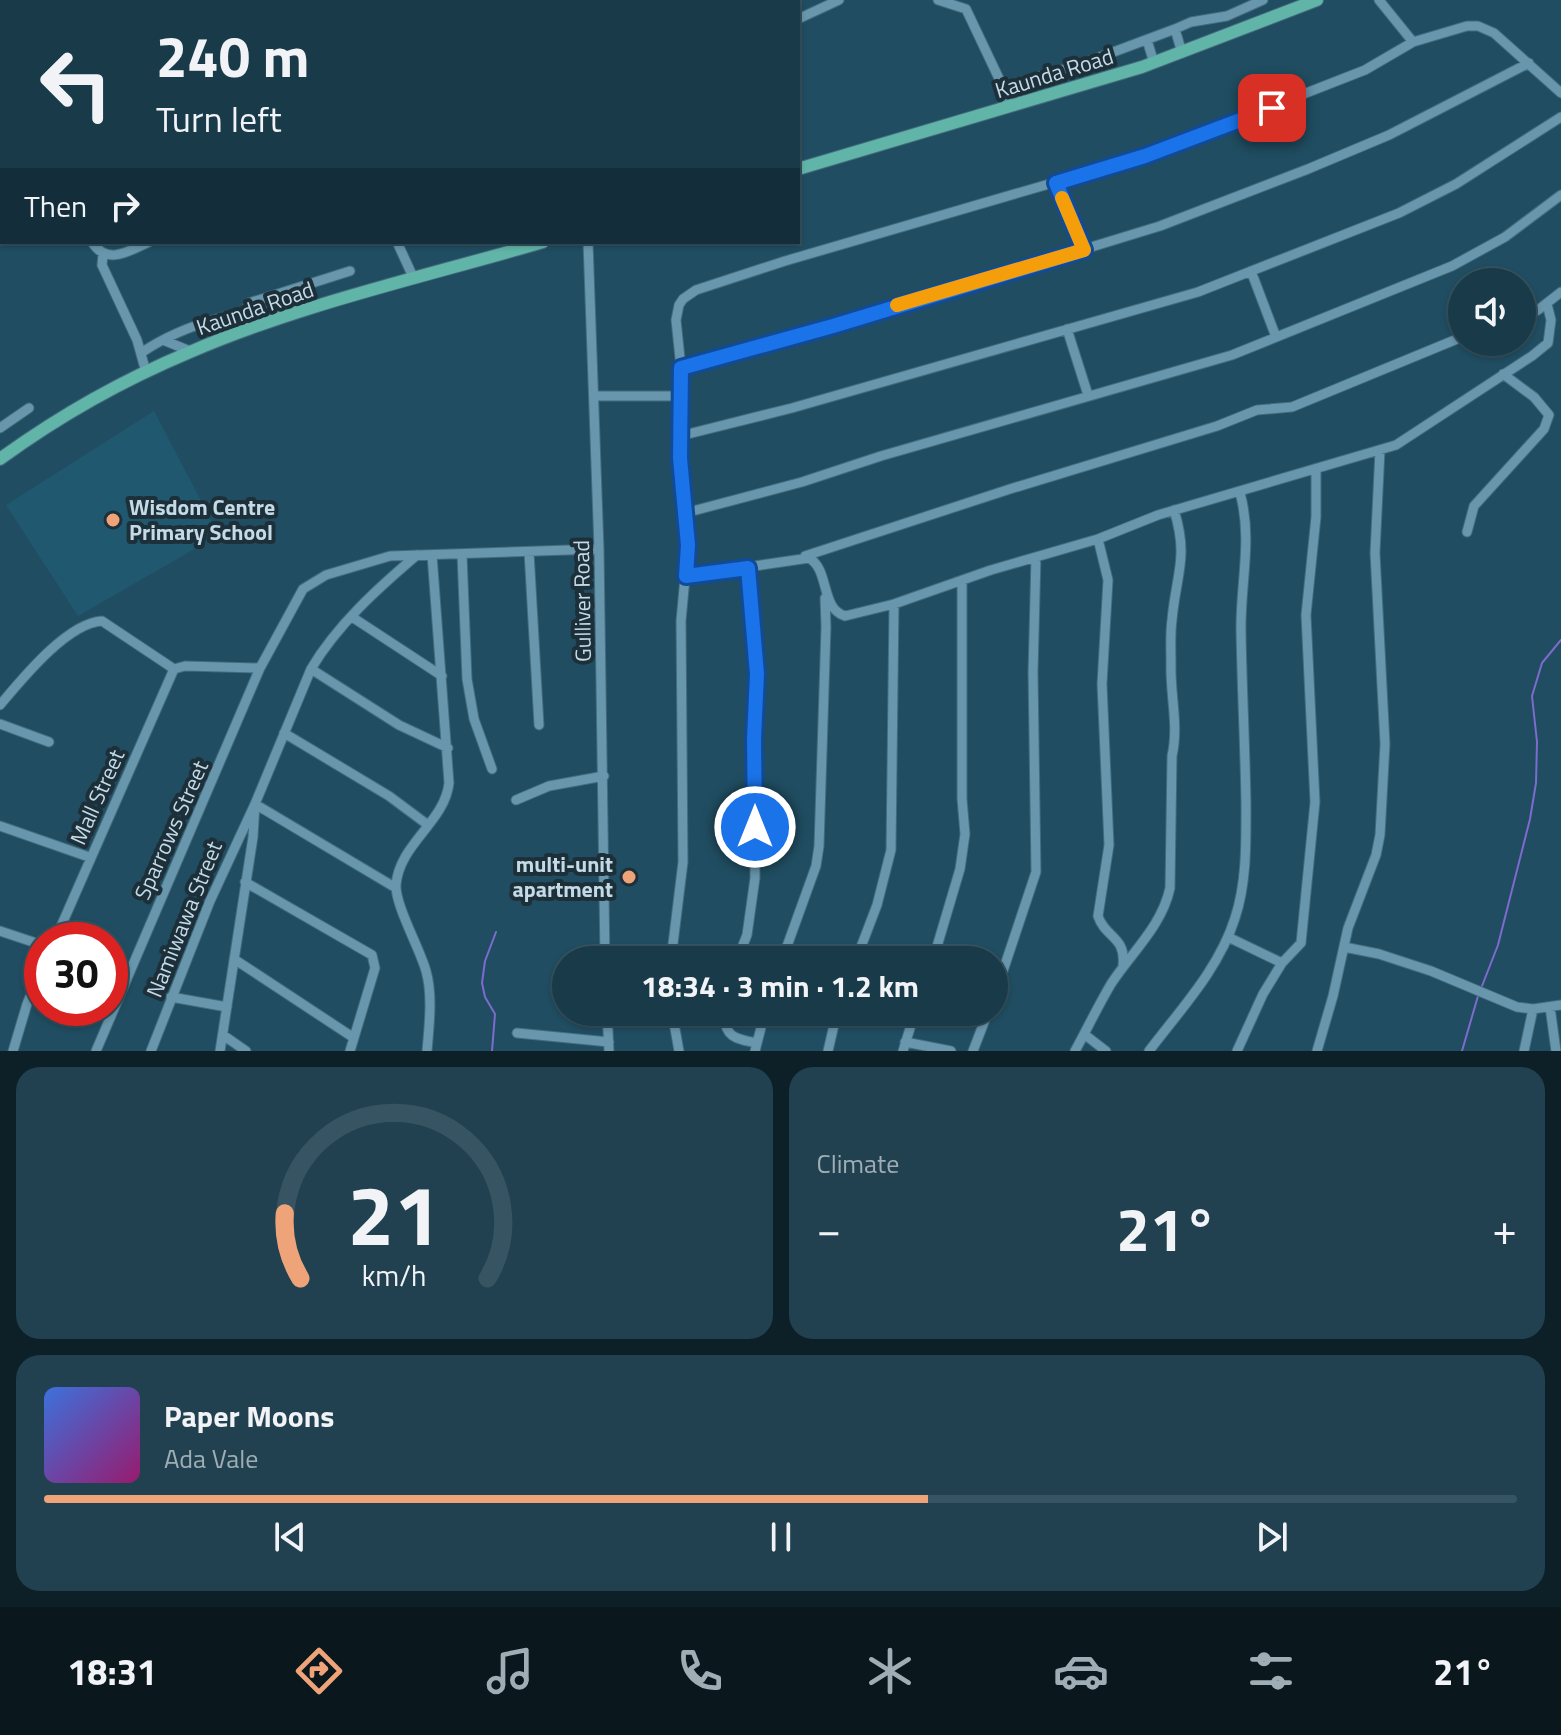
<!DOCTYPE html>
<meta charset="utf-8">
<style>
:root{--surface:#183a49;--page:#214150;--text:#f1f3f6;--muted:#9fadb4;--line:#365461;--accent:#efa378}
body{margin:0;font-family:"Titillium Web",sans-serif;background:var(--page);color:var(--text);height:100vh;display:flex;flex-direction:column;font-size:30px;white-space:nowrap}
*{box-sizing:border-box;margin:0}
p{font-size:26px;color:var(--muted)}
.icon{flex:none;width:44px;height:44px;fill:none;stroke:currentColor;stroke-width:2;stroke-linecap:round;stroke-linejoin:round}
.map{position:relative;height:1051px;overflow:hidden}
.panel{display:flex;flex-direction:column;gap:16px;padding:16px;background:#0d2028;flex:1}
.panel>*{flex:none}
.guide{position:absolute;left:0px;top:0px;width:800px;height:244px;box-shadow:0 2px 6px #0004,0 0 0 2px var(--line);background:#183a49;color:var(--text);overflow:hidden}
.controls{position:absolute;left:1448px;top:268px;display:grid;gap:16px}
.controls a{display:grid;place-items:center;width:88px;height:88px;border-radius:50%;background:var(--surface);box-shadow:0 2px 6px #0004,0 0 0 2px var(--line);font-size:40px}
.speed{position:absolute;left:24px;top:922px;display:flex;gap:16px;font-size:40px;font-weight:700;text-align:center}
.speed>*{display:grid;place-content:center;width:104px;height:104px;border-radius:50%;background:var(--surface);box-shadow:0 2px 6px #0004,0 0 0 2px var(--line);line-height:1}
.speed .limit{border:12px solid #d22;background:#fff;color:#111}
.pin{position:absolute;display:grid;place-items:center;width:68px;height:68px;color:#fff;margin:-34px;border-radius:16px;box-shadow:0 4px 12px #0006}
.me{position:absolute;width:88px;margin:-44px;rotate:0deg;stroke-linejoin:round;filter:drop-shadow(0 0 6px #0008)}
.turn{display:flex;align-items:center;gap:28px;height:168px;padding:0 24px;font-size:36px}
.turn .icon{width:104px;height:104px;stroke-width:2.5}
.turn b{display:block;font-size:56px;line-height:68px}
.then{display:flex;align-items:center;height:76px;padding:0 24px;background:#0003;gap:16px;font-size:30px}
.big{font-size:60px;font-weight:700;line-height:1.1}
.panel .tile{flex:1;display:flex;flex-direction:column;justify-content:center;gap:12px;min-width:0;padding:0 28px;border-radius:24px;background:var(--page)}
.panel .dial{align-items:center;gap:0}
.dial svg{height:208px;overflow:visible;fill:none;stroke:var(--line);stroke-width:7;stroke-linecap:round;text-anchor:middle}
.dial text{fill:var(--text);stroke:none}
.song{display:flex;align-items:center;gap:24px}
.cover{width:96px;height:96px;border-radius:12px;background:linear-gradient(135deg,hsl(220 70% 55%),hsl(320 70% 35%))}
.played{height:8px;border-radius:4px;background:linear-gradient(90deg,var(--accent) 60%,var(--line) 60%)}
.keys{display:flex;justify-content:space-around;direction:ltr}
.heat{display:flex;justify-content:space-between;align-items:center;font-size:44px;direction:ltr}
.panel .tiles{flex:1;display:grid;gap:16px;grid-template-columns:1fr 1fr}
.tile:last-child{grid-column:span 2}
.trip{position:absolute;left:552px;top:946px;width:456px;height:80px;border-radius:40px;background:var(--surface);box-shadow:0 2px 6px #0004,0 0 0 2px var(--line);font-weight:700;line-height:80px;text-align:center}
.dock{display:flex;height:128px;justify-content:space-around;align-items:center;background:#0a171d;color:var(--muted)}
.dock .icon{width:56px;height:56px}
.dock .selected{color:var(--accent)}
.dock b{font-size:36px;color:var(--text)}
.map>svg:first-child{display:block}
</style>
<div class="map">
<svg width="1561" height="1051" viewBox="0 0 1561 1051">
<rect width="100%" height="100%" fill="#204d61"/>
<path fill="#20586f" d="M 154,411 L 219,535 L 78,616 L 6,505 Z"/>
<g fill="none" stroke-linecap="round" stroke-linejoin="round">
<path stroke="#7d6bcd" stroke-width="2" d="M 1482,986 L 1498,945 L 1530,819 L 1536,783 L 1537,742 L 1532,696 L 1542,663 L 1561,640
M 492,1051 L 495,1014 L 485,997 L 482,983 L 485,961 L 496,932
M 1462,1051 L 1478,996"/>
<defs>
<path id="minor" d="M 16,0 L 17,2
M 224,0 L 225,2
M 329,0 L 330,2
M 493,0 L 494,2
M 553,0 L 554,2
M 776,0 L 777,2
M 938,0 L 966,9 L 1003,87 L 1009,107
M 1379,0 L 1413,42
M 264,2 L 269,0
M 798,19 L 839,0
M 0,37 L 2,36
M 1147,40 L 1154,63
M 1182,53 L 1175,29 L 1191,22 L 1227,16 L 1263,0
M 1003,87 L 1076,66 L 1175,29
M 0,131 L 2,130
M 1056,183 L 1084,250
M 92,242 C 107,266 129,251 149,242
M 397,242 L 414,279
M 588,242 L 599,549 L 605,960
M 103,254 L 102,265 L 137,340 L 146,372
M 1251,271 L 1276,337
M 1522,318 L 1538,310 L 1561,292
M 1067,329 L 1088,395
M 249,330 L 244,313 L 249,303 L 350,271
M 163,340 L 190,351
M 141,353 C 182,325 252,303 301,311
M 681,368 L 833,326 L 1160,226 L 1308,169 L 1389,135 L 1529,63
M 594,396 L 679,396
M 0,428 L 29,408
M 680,436 L 792,408 L 1198,292 L 1399,213 L 1456,184 L 1561,117
M 685,513 L 802,482 L 881,456 L 1232,355 L 1452,266 L 1505,237 L 1561,195
M 1467,532 L 1474,506 L 1544,429 L 1549,415 L 1534,397 L 1503,374
M 1098,539 L 1108,580 L 1102,684 L 1109,845 L 1098,916 C 1105,938 1126,936 1123,965
M 529,552 L 539,725
M 462,555 L 467,679 L 474,719 L 492,769
M 805,556 L 1010,489 L 1217,426 L 1257,410 L 1292,407 L 1462,337
M 686,576 L 809,558 C 830,570 820,608 845,616 L 894,604 L 991,570 L 1098,539 L 1158,515 L 1396,445 L 1532,356 L 1548,343 L 1551,320 L 1547,304
M 352,617 L 442,676
M 174,669 L 185,666 L 260,668
M 311,669 L 399,725 L 448,748
M 0,705 C 22,679 67,623 102,621 L 174,669
M 0,724 L 49,742
M 284,733 L 389,796 L 428,825
M 516,800 L 549,786 L 604,776
M 0,826 L 89,857
M 245,882 L 372,955 L 375,968 L 350,1051
M 0,931 L 42,945
M 1228,937 L 1282,963
M 55,940 L 174,669
M 1344,947 L 1379,954 L 1431,971 L 1517,1007 L 1533,1009 L 1561,1005
M 234,959 L 354,1038
M 671,960 L 683,862 L 681,621 L 688,545 L 680,458 L 681,368 L 676,320 L 679,305 L 683,299 L 696,290 L 785,261 L 1145,156 L 1365,70 L 1413,42 L 1467,26 L 1478,26 L 1494,33 L 1561,93
M 737,960 L 747,935 L 755,878 L 754,739 L 757,674 L 748,568
M 782,960 L 816,866 L 819,846 L 826,627 L 825,598
M 856,960 L 877,905 L 891,850 L 894,604
M 933,960 L 960,869 L 965,834 L 962,799 L 962,580
M 171,997 L 227,1007
M 994,998 L 1036,872 L 1033,672 L 1036,557
M 1550,1007 L 1556,1051
M 607,1012 L 609,1051
M 672,1012 L 679,1051
M 724,1012 C 724,1037 735,1039 757,1043
M 517,1033 L 609,1042
M 1084,1034 L 1106,1051
M 223,1035 L 246,1051
M 905,1042 L 951,1051
M 13,1051 L 27,1004 L 42,968
M 96,1051 L 260,668 L 303,589 L 326,575 L 390,556 L 599,549
M 151,1051 L 210,901 L 255,804 L 396,888
M 220,1051 L 253,837 L 255,804 L 311,669 C 337,625 378,588 417,555
M 427,1051 C 429,1027 433,995 426,971 C 420,949 395,905 396,885 C 399,844 445,822 449,783 L 432,555
M 755,1051 L 765,1012
M 828,1051 L 837,1012
M 903,1051 L 915,1012
M 973,1051 L 988,1012
M 1075,1051 C 1087,1029 1098,1006 1111,984 C 1131,953 1162,926 1170,888 L 1172,756 C 1179,725 1170,695 1171,664 C 1171,649 1170,634 1172,620 C 1176,574 1189,558 1174,510
M 1149,1051 C 1180,1010 1219,969 1235,918 C 1247,882 1246,841 1246,803 C 1245,746 1242,689 1241,632 C 1240,584 1253,540 1240,493
M 1237,1051 L 1263,994 L 1282,963 L 1301,943 L 1315,802 L 1306,615 L 1316,517 L 1316,469
M 1317,1051 L 1333,996 L 1348,928 L 1376,855 L 1380,835 L 1385,744 L 1375,553 L 1380,450
M 1524,1051 L 1533,1009"/>
<path id="major" d="M 798,169 L 1142,67 L 1317,0
M 0,459 C 59,416 123,380 190,352 C 301,304 427,276 543,242"/>
</defs>
<use href="#minor" stroke="#436b7c" stroke-width="11"/>
<use href="#major" stroke="#436b7c" stroke-width="14"/>
<use href="#minor" stroke="#6896ac" stroke-width="9"/>
<use href="#major" stroke="#60b4a8" stroke-width="12"/>
</g>
<g fill="none" stroke-linecap="round" stroke-linejoin="round">
<defs>
<path id="route" d="M 755,827 L 754,739 L 757,674 L 748,568 L 686,576 L 688,545 L 680,458 L 681,368 L 833,326 L 1084,250 L 1056,183 L 1145,156 L 1272,108"/>
</defs>
<use href="#route" stroke="#114b97" stroke-width="20"/>
<use href="#route" stroke="#1a73e8" stroke-width="14"/>
<path stroke="#f59e0b" stroke-width="14" d="M 897,305 L 1084,250 L 1062,198"/>
</g>
<g fill="#efa378" stroke="#1d303a" stroke-width="3">
<circle cx="113" cy="520" r="8"/>
<circle cx="629" cy="877" r="8"/>
</g>
<g text-anchor="middle" stroke-width="8" stroke-linejoin="round" paint-order="stroke">
<g font-size="22" fill="#c4dbe7" stroke="#1d303a">
<text transform="translate(1054 73) rotate(-17)" y="8">Kaunda Road</text>
<text transform="translate(255 308) rotate(-19)" y="8">Kaunda Road</text>
<text transform="translate(582 601) rotate(-91)" y="8">Gulliver Road</text>
<text transform="translate(97 797) rotate(-66)" y="8">Mall Street</text>
<text transform="translate(171 830) rotate(-66)" y="8">Sparrows Street</text>
<text transform="translate(184 919) rotate(-68)" y="8">Namiwawa Street</text>
</g>
<g font-size="22" font-weight="bold" fill="#c4dbe7" stroke="#1d303a" text-anchor="start">
<text x="129" y="515">Wisdom Centre<tspan x="129" dy="25">Primary School</tspan></text>
<text x="613" y="872" text-anchor="end">multi-unit<tspan x="613" dy="25">apartment</tspan></text>
</g>
</g>
</svg>
<div class="controls">
<a><svg class="icon" aria-label="sound" viewBox="0 0 24 24"><path d="M4 9h4l5-4v14l-5-4H4zM17 9q2 3 0 6"/></svg></a>
</div>
<div class="speed"><div class="limit">30</div></div>
<div class="pin" style="left:1272px;top:108px;background:#d93025"><svg class="icon" aria-label="arrive" viewBox="0 0 24 24"><path d="M6 21V4h12l-3 4 3 4H6"/></svg></div>
<svg class="me" style="left:755px;top:827px" viewBox="-20 -20 40 40"><circle r="17" fill="#1a73e8" stroke="#fff" stroke-width="3"/><path d="M0-11L8 9 0 5-8 9z" fill="#fff"/></svg>
<div class="trip">18:34 · 3 min · 1.2 km</div>
<div class="guide">
<div class="turn"><svg class="icon" aria-label="left" viewBox="0 0 24 24"><path d="M17 20v-9H6M10 6l-5 5 5 5"/></svg><div><b>240 m</b>Turn left</div></div>
<div class="then">Then<svg class="icon" aria-label="right" viewBox="0 0 24 24"><path d="M7 20v-9h11M14 6l5 5-5 5"/></svg></div>
</div>
</div>
<section class="panel">
<div class="tiles">
<div class="tile dial"><svg viewBox="0 0 100 80">
<path d="M14 69A42 42 0 1 1 86 69"/>
<path d="M14 69A42 42 0 0 1 8 44" stroke="#efa378"/>
<text x="50" y="56" font-size="32" font-weight="700">21</text>
<text x="50" y="72" font-size="11">km/h</text>
</svg></div>
<div class="tile"><p>Climate</p>
<div class="heat"><a>−</a><b class="big">21°</b><a>+</a></div>
</div>
<div class="tile">
<div class="song"><i class="cover"></i><div><b>Paper Moons</b><p>Ada Vale</p></div></div>
<div class="played"></div>
<div class="keys"><svg class="icon" aria-label="previous" viewBox="0 0 24 24"><path d="M18 5L8 12l10 7zM5 5v14"/></svg><svg class="icon" aria-label="pause" viewBox="0 0 24 24"><path d="M8 5v14M16 5v14"/></svg><svg class="icon" aria-label="next" viewBox="0 0 24 24"><path d="M6 5l10 7-10 7zM19 5v14"/></svg></div>
</div>
</div>
</section>
<nav class="dock">
<b>18:31</b>
<svg class="icon selected" aria-label="directions" viewBox="0 0 24 24"><path d="M12 3l9 9-9 9-9-9zM9 14v-3h6M13 9l2 2-2 2"/></svg>
<svg class="icon" aria-label="music" viewBox="0 0 24 24"><path d="M9 18V5l10-2v13"/><circle cx="6" cy="18" r="3"/><circle cx="16" cy="16" r="3"/></svg>
<svg class="icon" aria-label="phone" viewBox="0 0 24 24"><path d="M5 4h4l2 5-3 2q2 4 5 5l2-3 5 2v4C11 20 4 13 5 4z"/></svg>
<svg class="icon" aria-label="climate" viewBox="0 0 24 24"><path d="M12 3v18M4 7l16 10M4 17L20 7"/></svg>
<svg class="icon" aria-label="car" viewBox="0 0 24 24"><path d="M5 17H2v-5l4-1 3-4h7l3 4 3 1v5h-3M9 17h6M6 11h13"/><circle cx="7" cy="17" r="2"/><circle cx="17" cy="17" r="2"/></svg>
<svg class="icon" aria-label="filters" viewBox="0 0 24 24"><path d="M4 7h16M4 17h16"/><circle cx="9" cy="7" r="2"/><circle cx="15" cy="17" r="2"/></svg>
<b>21°</b>
</nav>
